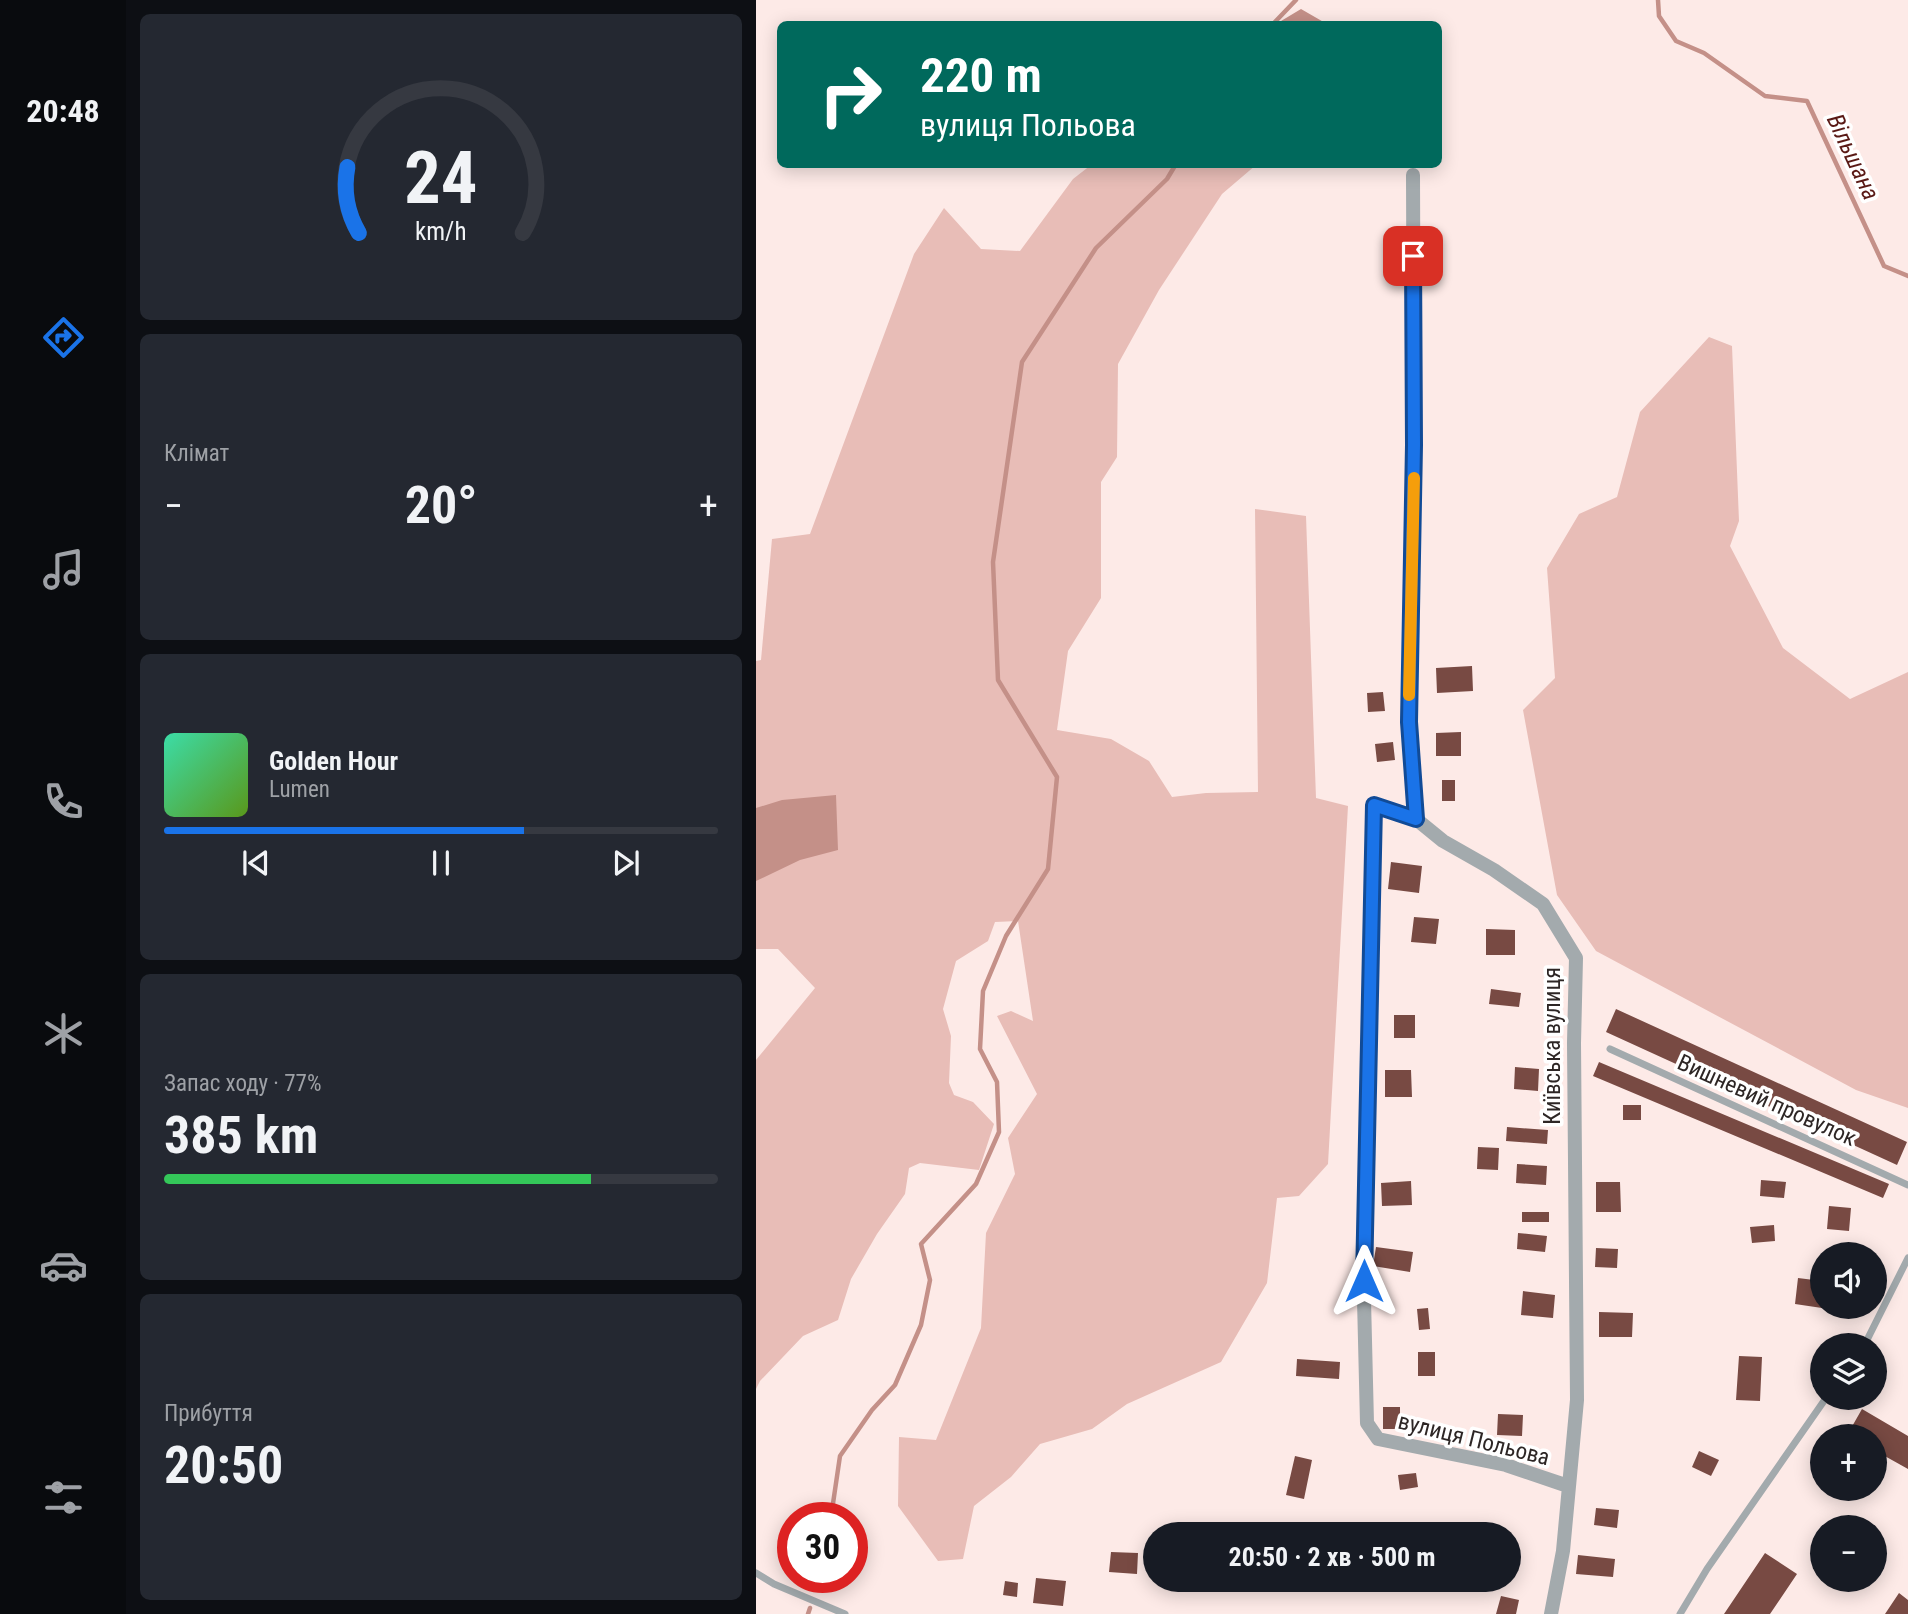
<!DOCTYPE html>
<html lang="uk">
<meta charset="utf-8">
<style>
:root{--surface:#171b24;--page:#242831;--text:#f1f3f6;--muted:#9ea1a6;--line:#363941;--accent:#1a73e8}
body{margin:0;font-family:"Roboto Condensed",sans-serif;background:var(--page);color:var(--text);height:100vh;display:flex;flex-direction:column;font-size:26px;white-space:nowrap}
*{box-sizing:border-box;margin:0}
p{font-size:23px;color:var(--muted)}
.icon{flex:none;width:38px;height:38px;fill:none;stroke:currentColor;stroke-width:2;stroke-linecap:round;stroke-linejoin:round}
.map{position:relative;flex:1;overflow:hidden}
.details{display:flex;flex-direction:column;gap:14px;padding:14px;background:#0d0f14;width:630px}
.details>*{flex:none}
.top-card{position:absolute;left:21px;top:21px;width:665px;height:147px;border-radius:10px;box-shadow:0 4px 18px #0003;background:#00695c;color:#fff;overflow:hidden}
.controls{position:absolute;left:1054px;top:1242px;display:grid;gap:14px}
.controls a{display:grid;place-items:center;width:77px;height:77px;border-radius:50%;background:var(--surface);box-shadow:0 4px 18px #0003;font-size:35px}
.speed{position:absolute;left:21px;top:1502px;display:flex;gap:14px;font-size:35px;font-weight:700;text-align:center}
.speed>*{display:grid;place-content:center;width:91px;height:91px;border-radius:50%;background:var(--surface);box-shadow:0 4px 18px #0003;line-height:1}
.speed .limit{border:10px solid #d22;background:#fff;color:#111}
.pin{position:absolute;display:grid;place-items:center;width:60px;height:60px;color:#fff;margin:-30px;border-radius:14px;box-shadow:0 4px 10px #0006}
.me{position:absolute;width:77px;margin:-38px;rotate:0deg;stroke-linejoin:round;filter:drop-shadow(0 0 5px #0008)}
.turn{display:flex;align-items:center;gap:24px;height:147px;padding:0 28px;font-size:32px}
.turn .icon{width:91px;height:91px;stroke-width:2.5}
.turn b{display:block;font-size:49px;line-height:60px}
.big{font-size:52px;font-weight:700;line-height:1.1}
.details .widget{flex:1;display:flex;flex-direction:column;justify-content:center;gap:10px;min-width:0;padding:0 24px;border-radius:10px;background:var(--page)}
.details .dial{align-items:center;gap:0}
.dial svg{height:182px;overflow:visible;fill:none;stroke:var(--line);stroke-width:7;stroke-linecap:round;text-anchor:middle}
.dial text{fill:var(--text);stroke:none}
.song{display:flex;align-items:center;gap:21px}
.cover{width:84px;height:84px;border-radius:10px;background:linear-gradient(135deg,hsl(160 70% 55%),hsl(90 70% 35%))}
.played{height:7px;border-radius:4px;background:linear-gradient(90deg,var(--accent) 65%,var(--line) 65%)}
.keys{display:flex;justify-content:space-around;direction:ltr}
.heat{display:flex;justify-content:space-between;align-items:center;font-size:38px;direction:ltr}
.charge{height:10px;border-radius:5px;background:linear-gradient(90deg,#34c759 77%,var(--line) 0)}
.trip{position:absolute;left:387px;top:1522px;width:378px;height:70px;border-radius:35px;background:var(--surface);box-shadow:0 4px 18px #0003;font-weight:700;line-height:70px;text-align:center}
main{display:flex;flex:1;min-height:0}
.tabs{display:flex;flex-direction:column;width:126px;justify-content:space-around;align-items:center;background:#090b0e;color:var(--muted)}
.tabs .icon{width:49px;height:49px}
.tabs .on{color:var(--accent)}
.tabs b{font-size:32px;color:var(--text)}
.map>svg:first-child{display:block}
</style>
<main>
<nav class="tabs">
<b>20:48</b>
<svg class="icon on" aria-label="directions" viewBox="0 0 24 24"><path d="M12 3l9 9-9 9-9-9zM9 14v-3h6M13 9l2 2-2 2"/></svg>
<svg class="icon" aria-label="music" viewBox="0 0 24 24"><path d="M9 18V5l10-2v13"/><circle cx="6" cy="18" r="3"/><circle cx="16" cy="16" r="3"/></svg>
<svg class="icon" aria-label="phone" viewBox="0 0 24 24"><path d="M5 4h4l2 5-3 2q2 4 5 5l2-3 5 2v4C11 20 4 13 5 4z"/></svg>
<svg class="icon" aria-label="climate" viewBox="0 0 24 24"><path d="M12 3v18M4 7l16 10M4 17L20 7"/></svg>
<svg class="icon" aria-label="car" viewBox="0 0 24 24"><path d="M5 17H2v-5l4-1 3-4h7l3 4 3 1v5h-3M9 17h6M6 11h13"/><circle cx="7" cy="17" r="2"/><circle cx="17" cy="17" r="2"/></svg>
<svg class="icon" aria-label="filters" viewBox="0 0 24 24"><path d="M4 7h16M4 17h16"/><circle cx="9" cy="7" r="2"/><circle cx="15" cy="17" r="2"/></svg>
</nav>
<section class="details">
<div class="widget dial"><svg viewBox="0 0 100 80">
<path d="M14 69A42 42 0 1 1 86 69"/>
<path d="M14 69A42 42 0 0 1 9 40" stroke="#1a73e8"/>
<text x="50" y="56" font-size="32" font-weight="700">24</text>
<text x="50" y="72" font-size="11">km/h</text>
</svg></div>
<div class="widget"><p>Клімат</p>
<div class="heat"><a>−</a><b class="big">20°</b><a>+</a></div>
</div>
<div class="widget">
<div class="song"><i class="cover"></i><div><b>Golden Hour</b><p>Lumen</p></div></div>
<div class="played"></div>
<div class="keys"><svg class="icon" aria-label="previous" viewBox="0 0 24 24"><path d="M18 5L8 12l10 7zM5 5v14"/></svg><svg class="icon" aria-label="pause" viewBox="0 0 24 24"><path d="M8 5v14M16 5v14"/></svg><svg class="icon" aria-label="next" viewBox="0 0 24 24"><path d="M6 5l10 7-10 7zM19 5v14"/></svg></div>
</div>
<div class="widget"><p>Запас ходу · 77%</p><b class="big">385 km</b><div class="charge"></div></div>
<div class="widget"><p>Прибуття</p><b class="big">20:50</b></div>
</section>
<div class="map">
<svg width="1152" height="1614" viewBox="0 0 1152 1614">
<rect width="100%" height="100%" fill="#fdeae7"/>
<path fill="#e8bdb7" d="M 335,165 L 500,165 L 466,194 L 403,290 L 362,364 L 361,457 L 345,482 L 345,598 L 312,651 L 301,730 L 355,739 L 393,761 L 416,797 L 450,793 L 502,792 L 499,509 L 550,516 L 560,798 L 592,806 L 572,1164 L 543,1196 L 521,1198 L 511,1283 L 465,1362 L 371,1404 L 336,1429 L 284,1444 L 255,1477 L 218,1506 L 207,1559 L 182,1561 L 142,1506 L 143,1437 L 180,1440 L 225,1328 L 230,1233 L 259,1174 L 252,1138 L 281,1094 L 241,1016 L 255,1011 L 277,1021 L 262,921 L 239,922 L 232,941 L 200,961 L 187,1009 L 195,1036 L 193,1083 L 198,1095 L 217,1102 L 238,1124 L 223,1170 L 164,1163 L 153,1168 L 149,1194 L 121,1234 L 95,1279 L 82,1320 L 47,1336 L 4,1381 L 0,1389 L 0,1060 L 59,988 L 22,949 L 0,949 L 0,661 L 5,660 L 16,539 L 54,534 L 158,254 L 188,208 L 225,249 L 264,251 L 317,179 Z
M 953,337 L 976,346 L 983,521 L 974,546 L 1027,648 L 1094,699 L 1152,672 L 1152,1108 L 1100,1090 L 840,951 L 801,895 L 767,710 L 799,678 L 791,568 L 823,514 L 861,497 L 884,412 Z"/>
<path fill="#c49088" d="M 545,9 L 571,24 L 520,24 Z
M 80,795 L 82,850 L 44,860 L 0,881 L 0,808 L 26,800 Z"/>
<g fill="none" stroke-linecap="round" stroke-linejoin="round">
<path stroke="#c49088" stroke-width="4.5" d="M 902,0 L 903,16 L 920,41 L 948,53 L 1009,96 L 1051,101 L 1128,266 L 1152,276
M 517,24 L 540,0
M 75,1517 L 84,1456 L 116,1410 L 139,1385 L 165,1325 L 174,1280 L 165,1244 L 220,1184 L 243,1132 L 241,1082 L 224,1049 L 227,991 L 250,936 L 292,869 L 301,777 L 242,680 L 237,562 L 266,362 L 340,248 L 411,179 L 420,164
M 62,1583 L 65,1577
M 52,1614 L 54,1608"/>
</g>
<path fill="#784a43" d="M 716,666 L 717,691 L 681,693 L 680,668 Z
M 627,692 L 629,711 L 612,712 L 611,693 Z
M 705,732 L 705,756 L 680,756 L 680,733 Z
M 637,742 L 639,760 L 621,762 L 619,744 Z
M 686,780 L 699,780 L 699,801 L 686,801 Z
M 635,862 L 666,866 L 663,893 L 632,889 Z
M 658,917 L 683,919 L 680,944 L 655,942 Z
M 730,929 L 759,930 L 759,955 L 730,955 Z
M 735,989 L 765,993 L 763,1007 L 733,1004 Z
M 860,1009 L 1151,1142 L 1141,1165 L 850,1032 Z
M 638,1015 L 659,1015 L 659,1038 L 638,1038 Z
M 843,1062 L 1133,1184 L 1127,1198 L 837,1076 Z
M 759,1067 L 783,1069 L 782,1091 L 758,1089 Z
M 629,1070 L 655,1070 L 656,1097 L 629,1097 Z
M 867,1105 L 885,1105 L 885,1120 L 867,1120 Z
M 751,1127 L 792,1130 L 791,1144 L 750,1141 Z
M 722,1147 L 743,1148 L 742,1170 L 721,1169 Z
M 761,1164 L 791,1166 L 790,1185 L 760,1183 Z
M 1005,1180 L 1030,1182 L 1028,1198 L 1004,1196 Z
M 655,1181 L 656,1205 L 626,1206 L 625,1183 Z
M 840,1182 L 864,1182 L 865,1212 L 840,1212 Z
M 1073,1206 L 1095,1208 L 1093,1231 L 1071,1229 Z
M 766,1212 L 793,1212 L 793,1222 L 766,1222 Z
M 1018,1225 L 1019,1241 L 996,1243 L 994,1227 Z
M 762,1233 L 791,1236 L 789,1252 L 761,1249 Z
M 620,1247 L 657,1252 L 654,1272 L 617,1266 Z
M 840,1248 L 862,1249 L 861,1268 L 839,1267 Z
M 1042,1278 L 1066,1281 L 1066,1308 L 1039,1304 Z
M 767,1291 L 799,1295 L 797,1318 L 765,1315 Z
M 672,1308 L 674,1329 L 663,1330 L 661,1309 Z
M 843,1312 L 877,1313 L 876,1337 L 843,1337 Z
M 662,1352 L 679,1352 L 679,1376 L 662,1376 Z
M 983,1356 L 1006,1357 L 1004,1401 L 980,1400 Z
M 541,1359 L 584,1362 L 583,1379 L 540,1376 Z
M 627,1407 L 644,1407 L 644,1429 L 627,1429 Z
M 1106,1409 L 1152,1436 L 1152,1469 L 1118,1450 L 1118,1437 L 1090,1437 Z
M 742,1414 L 767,1415 L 766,1436 L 741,1435 Z
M 943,1451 L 963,1460 L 955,1476 L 936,1467 Z
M 539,1456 L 556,1460 L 548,1499 L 530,1495 Z
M 660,1473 L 662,1487 L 644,1490 L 642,1475 Z
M 840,1508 L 863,1510 L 861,1528 L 838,1525 Z
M 355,1552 L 382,1553 L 381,1574 L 353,1572 Z
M 1009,1553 L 1041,1574 L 1014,1614 L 968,1614 Z
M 822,1555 L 859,1559 L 857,1577 L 820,1574 Z
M 280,1578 L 310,1581 L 307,1606 L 277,1603 Z
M 249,1581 L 262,1583 L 261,1597 L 247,1595 Z
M 1143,1593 L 1152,1600 L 1152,1614 L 1129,1614 Z
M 745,1596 L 763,1600 L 760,1614 L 740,1614 Z"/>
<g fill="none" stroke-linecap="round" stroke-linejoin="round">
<path stroke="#a3aaad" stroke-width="7" d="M 854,1049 L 1152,1185
M 1108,1346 L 1152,1258
M 0,1573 L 18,1584 L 89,1614
M 924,1614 L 951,1569 L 1070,1398"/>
<path stroke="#a3aaad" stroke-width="14" d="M 657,175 L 658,445 L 653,722 L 660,819 L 687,841 L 738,870 L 787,904 L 820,958 L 818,1043 L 821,1400 L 807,1551 L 795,1614
M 660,819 L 634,809 L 618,805 L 607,1258 L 611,1423 L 622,1439 L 750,1465 L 812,1486"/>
</g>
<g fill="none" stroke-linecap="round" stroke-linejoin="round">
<defs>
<path id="route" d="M 608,1281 L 618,805 L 660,819 L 653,722 L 658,445 L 657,256"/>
</defs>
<use href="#route" stroke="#114b97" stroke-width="18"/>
<use href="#route" stroke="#1a73e8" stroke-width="12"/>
<path stroke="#f59e0b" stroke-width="12" d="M 653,695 L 658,478"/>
</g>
<g text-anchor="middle" stroke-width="7" stroke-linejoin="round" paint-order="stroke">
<g font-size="23" fill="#2d2625" stroke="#fff">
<text transform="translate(796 1046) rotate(-90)" y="8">Київська вулиця</text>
<text transform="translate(1011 1100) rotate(24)" y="8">Вишневий провулок</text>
<text transform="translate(718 1439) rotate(14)" y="8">вулиця Польова</text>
</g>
<g font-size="24" font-style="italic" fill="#591915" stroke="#fff">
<text transform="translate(1097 157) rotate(65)" y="8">Вільшана</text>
</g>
</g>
</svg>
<div class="controls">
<a><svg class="icon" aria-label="sound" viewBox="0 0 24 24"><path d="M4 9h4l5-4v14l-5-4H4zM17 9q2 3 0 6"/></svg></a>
<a><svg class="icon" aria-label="layers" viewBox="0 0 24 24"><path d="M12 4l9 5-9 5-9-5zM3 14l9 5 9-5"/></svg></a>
<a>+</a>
<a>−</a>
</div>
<div class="speed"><div class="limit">30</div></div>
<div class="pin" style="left:657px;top:256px;background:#d93025"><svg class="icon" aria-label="arrive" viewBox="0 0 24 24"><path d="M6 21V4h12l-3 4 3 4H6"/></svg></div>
<svg class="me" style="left:608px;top:1281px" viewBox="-20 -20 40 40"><path d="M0-17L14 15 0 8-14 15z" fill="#1a73e8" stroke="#fff" stroke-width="4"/></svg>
<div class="trip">20:50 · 2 хв · 500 m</div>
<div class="top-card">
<div class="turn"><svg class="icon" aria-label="right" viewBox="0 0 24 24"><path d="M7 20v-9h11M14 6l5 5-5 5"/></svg><div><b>220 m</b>вулиця Польова</div></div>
</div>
</div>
</main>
